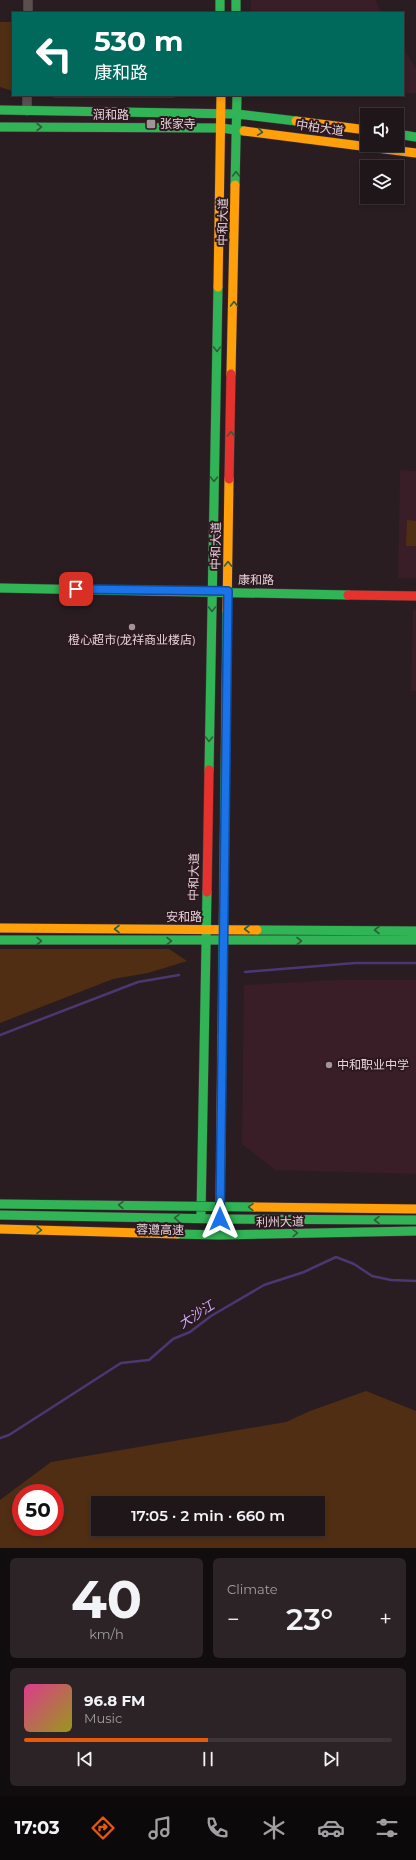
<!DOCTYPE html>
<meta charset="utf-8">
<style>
:root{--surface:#1f1619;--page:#2c2326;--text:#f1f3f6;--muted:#a19fa2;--line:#3c3538;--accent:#ea580c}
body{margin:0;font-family:Montserrat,"Noto Sans SC",sans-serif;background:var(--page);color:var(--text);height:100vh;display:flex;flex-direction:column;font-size:15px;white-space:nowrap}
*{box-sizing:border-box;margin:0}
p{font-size:13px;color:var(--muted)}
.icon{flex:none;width:22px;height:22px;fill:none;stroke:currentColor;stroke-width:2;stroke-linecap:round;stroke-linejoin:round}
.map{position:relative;height:1548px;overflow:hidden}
.side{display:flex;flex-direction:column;gap:10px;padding:10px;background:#110c0e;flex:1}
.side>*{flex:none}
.hud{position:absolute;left:12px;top:12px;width:392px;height:84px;border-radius:0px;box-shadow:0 2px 6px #0003,0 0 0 1px var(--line);background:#00695c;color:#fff;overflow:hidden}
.controls{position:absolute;left:360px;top:108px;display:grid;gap:8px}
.controls a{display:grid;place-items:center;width:44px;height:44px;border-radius:0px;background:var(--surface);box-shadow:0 2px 6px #0003,0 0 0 1px var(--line);font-size:20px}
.speed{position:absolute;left:12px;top:1484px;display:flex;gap:8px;font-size:20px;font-weight:700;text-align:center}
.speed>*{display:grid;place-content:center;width:52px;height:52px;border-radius:50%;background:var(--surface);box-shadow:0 2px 6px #0003,0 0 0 1px var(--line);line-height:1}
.speed .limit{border:6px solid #d22;background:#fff;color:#111}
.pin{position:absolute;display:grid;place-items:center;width:34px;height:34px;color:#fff;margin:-17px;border-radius:8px;box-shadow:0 2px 6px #0006}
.me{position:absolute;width:44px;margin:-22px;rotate:0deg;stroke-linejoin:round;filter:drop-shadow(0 0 3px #0008)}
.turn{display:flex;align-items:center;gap:14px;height:84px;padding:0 16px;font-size:18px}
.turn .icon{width:52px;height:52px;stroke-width:2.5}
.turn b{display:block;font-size:28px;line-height:34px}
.big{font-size:30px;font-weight:600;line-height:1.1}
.side .tile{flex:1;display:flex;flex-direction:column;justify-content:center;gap:6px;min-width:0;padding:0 14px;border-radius:6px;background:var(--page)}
.side .dial{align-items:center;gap:0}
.dial b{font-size:52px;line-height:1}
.song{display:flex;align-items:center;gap:12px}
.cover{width:48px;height:48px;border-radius:6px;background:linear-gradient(135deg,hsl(330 70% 55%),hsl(60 70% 35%))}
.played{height:4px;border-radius:2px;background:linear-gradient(90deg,var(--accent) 50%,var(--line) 50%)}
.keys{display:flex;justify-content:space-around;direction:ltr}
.heat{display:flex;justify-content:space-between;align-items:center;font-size:22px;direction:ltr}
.side .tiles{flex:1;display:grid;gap:10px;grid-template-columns:1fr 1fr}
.tile:last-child{grid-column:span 2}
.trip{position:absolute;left:91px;top:1496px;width:234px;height:40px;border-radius:0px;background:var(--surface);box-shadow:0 2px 6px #0003,0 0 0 1px var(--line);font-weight:600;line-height:40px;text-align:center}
.dock{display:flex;height:64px;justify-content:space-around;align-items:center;background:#0c090a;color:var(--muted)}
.dock .icon{width:28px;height:28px}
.dock .selected{color:var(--accent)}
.dock b{font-size:18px;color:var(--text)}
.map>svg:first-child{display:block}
</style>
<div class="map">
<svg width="416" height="1548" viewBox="0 0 416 1548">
<rect width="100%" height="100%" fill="#291d21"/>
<path fill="#391d27" d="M 251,0 L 375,0 L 382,13 L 251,13 Z
M 403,47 L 416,69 L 416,93 L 403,93 Z
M 400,470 L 416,471 L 416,578 L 398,578 Z
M 413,610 L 416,610 L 416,691 L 411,691 Z
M 338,980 L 416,980 L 416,1174 L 275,1170 L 242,1144 L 244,985 Z"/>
<path fill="#502e13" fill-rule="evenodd" d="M 0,22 L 13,22 L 13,91 L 0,87 Z
M 52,95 L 177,95 L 174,98 L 54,98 Z
M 407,520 L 416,521 L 416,546 L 406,546 Z
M 0,949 L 169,949 L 187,961 L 148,973 L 113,979 L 0,1023 Z
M 366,1391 L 416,1411 L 416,1548 L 0,1548 L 0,1500 L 51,1462 L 286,1422 L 310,1411 ZM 21,1493 L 55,1493 L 55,1527 L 21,1527 ZM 98,1503 L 318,1503 L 318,1529 L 98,1529 Z"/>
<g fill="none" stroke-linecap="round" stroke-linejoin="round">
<path stroke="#4b3872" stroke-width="2.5" d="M 245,972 L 355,963 L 416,963
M 0,1035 L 138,982 L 179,975
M 0,1438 L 9,1435 L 121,1363 L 149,1360 L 173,1339 L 190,1332 L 211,1316 L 264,1285 L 304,1272 L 336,1257 L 354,1264 L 372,1276 L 391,1280 L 416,1281"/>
<defs>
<path id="street" d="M 28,13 L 28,0
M 27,111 L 27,95"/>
<path id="fast" d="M 220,0 L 220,13
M 236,0 L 236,13
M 0,110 L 237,114 L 296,121
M 0,127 L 221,128 L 244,131
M 397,134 L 416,137
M 235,185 L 237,95
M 0,588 L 348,595
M 209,770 L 218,287
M 257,930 L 416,931
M 0,940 L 416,940
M 222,1036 L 227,611
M 201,1214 L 207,892
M 0,1215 L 220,1219 L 416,1220
M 177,1234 L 219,1235 L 416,1231"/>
<path id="slow" d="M 296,121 L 367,130
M 244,131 L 416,153
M 218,287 L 221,95
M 231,374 L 235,185
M 227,611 L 229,479
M 0,928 L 257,930
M 220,1214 L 222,1036
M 0,1229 L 177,1234"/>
<path id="jam" d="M 229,479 L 231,374
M 348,595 L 416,596
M 207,892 L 209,770"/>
</defs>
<use href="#street" stroke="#42373b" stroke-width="10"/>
<use href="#fast" stroke="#42373b" stroke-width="10"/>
<use href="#slow" stroke="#42373b" stroke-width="10"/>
<use href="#jam" stroke="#42373b" stroke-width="10"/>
<use href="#street" stroke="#5b4f4e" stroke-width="9"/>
<use href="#fast" stroke="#30b455" stroke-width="9"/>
<use href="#slow" stroke="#ff9f0a" stroke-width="9"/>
<use href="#jam" stroke="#e5322d" stroke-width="9"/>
<defs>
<path id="fast-bridge" d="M 0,1204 L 254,1207"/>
<path id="slow-bridge" d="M 254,1207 L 416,1209"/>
</defs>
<use href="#fast-bridge" stroke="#42373b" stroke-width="10" stroke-linecap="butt"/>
<use href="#slow-bridge" stroke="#42373b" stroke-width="10" stroke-linecap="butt"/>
<use href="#fast-bridge" stroke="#30b455" stroke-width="9"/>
<use href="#slow-bridge" stroke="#ff9f0a" stroke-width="9"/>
</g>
<defs><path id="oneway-chevron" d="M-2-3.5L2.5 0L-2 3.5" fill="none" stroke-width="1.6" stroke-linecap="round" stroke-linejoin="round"/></defs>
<g stroke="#2f5e38">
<use href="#oneway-chevron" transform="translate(39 127)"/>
<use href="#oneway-chevron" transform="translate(260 132) rotate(8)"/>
<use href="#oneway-chevron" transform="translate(236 174) rotate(-89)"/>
<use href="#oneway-chevron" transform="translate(234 304) rotate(-89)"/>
<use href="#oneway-chevron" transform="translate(217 349) rotate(91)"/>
<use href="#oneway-chevron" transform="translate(231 434) rotate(-89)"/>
<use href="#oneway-chevron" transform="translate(214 479) rotate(91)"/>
<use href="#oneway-chevron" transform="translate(228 564) rotate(-89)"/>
<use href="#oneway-chevron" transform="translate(212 609) rotate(91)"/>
<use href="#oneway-chevron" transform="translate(209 739) rotate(91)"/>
<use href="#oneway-chevron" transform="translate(117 929) rotate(-180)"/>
<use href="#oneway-chevron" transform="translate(247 929) rotate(-180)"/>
<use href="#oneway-chevron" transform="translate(377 930) rotate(-180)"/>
<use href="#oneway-chevron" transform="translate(39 941)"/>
<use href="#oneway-chevron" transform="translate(169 941)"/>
<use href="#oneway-chevron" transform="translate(299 941)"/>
<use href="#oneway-chevron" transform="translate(121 1205) rotate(-179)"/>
<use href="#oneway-chevron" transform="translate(251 1207) rotate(-179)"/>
<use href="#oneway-chevron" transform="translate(177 1218) rotate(-179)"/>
<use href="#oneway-chevron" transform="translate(377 1220) rotate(-180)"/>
<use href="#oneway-chevron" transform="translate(39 1230) rotate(1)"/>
<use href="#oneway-chevron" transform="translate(295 1233) rotate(-1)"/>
</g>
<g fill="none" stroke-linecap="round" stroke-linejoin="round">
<defs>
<path id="route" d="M 76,589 L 228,591 L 220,1219"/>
</defs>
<use href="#route" stroke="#114b97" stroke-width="10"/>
<use href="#route" stroke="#1a73e8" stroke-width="7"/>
</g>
<g fill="#a29398" stroke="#2e1820" stroke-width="1.5">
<rect x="146" y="119" width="10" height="10" rx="2"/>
<circle cx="132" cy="627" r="4"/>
<circle cx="329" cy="1065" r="4"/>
</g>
<g text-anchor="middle" stroke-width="4" stroke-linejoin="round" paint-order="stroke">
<g font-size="12" fill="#e3d3d8" stroke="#2e1820">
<text x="111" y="119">润和路</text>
<text transform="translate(320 128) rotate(8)" y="4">中柏大道</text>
<text transform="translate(223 222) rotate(-89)" y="4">中和大道</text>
<text transform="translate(216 546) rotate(-89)" y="4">中和大道</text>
<text transform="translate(256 580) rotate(1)" y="4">康和路</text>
<text transform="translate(194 877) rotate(-89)" y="4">中和大道</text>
<text x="184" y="921">安和路</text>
<text transform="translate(280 1222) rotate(-1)" y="4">利州大道</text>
<text transform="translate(160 1230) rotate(1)" y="4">蓉遵高速</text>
</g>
<g font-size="12" fill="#e3d3d8" stroke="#2e1820" text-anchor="start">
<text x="160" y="128">张家寺</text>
<text x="132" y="644" text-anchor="middle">橙心超市(龙祥商业楼店)</text>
<text x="337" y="1069">中和职业中学</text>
</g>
<g font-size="13" font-style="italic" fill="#c3b1fc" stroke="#2e1820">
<text transform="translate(196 1314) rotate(-33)" y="5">大沙江</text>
</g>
</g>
</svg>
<div class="controls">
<a><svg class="icon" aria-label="sound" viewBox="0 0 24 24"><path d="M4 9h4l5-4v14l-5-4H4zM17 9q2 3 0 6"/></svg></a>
<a><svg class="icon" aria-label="layers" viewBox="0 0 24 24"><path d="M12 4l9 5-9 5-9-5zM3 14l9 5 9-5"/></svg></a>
</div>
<div class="speed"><div class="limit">50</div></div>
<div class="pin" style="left:76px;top:589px;background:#d93025"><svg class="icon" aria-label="arrive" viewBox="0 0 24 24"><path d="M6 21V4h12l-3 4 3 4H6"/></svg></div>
<svg class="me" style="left:220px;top:1219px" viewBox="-20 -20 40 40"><path d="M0-17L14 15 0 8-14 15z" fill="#1a73e8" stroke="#fff" stroke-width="4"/></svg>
<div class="trip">17:05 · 2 min · 660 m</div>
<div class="hud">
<div class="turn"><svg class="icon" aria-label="left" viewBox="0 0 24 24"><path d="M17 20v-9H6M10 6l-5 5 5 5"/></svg><div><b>530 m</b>康和路</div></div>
</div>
</div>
<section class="side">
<div class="tiles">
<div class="tile dial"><b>40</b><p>km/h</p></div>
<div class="tile"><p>Climate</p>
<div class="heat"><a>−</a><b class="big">23°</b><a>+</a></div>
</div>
<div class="tile">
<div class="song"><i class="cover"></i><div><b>96.8 FM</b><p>Music</p></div></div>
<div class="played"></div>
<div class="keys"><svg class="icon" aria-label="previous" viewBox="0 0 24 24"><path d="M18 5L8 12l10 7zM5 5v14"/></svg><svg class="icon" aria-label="pause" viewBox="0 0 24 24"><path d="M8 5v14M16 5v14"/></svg><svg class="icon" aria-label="next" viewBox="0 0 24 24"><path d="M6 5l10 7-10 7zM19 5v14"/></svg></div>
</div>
</div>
</section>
<nav class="dock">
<b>17:03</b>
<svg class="icon selected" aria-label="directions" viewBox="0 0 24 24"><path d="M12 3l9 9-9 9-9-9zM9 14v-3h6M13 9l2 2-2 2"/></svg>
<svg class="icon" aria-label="music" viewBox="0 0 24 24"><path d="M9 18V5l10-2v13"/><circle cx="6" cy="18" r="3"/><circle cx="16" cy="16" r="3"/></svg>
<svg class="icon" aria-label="phone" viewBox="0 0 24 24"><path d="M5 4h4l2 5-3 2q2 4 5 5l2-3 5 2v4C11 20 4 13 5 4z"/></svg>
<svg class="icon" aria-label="climate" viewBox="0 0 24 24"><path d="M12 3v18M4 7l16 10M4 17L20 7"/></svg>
<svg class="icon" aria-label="car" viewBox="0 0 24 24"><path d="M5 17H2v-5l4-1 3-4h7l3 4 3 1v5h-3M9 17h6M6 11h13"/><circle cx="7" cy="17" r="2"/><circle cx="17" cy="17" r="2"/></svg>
<svg class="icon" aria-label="filters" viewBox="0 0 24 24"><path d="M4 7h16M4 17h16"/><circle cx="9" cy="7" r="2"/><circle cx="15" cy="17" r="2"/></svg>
</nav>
